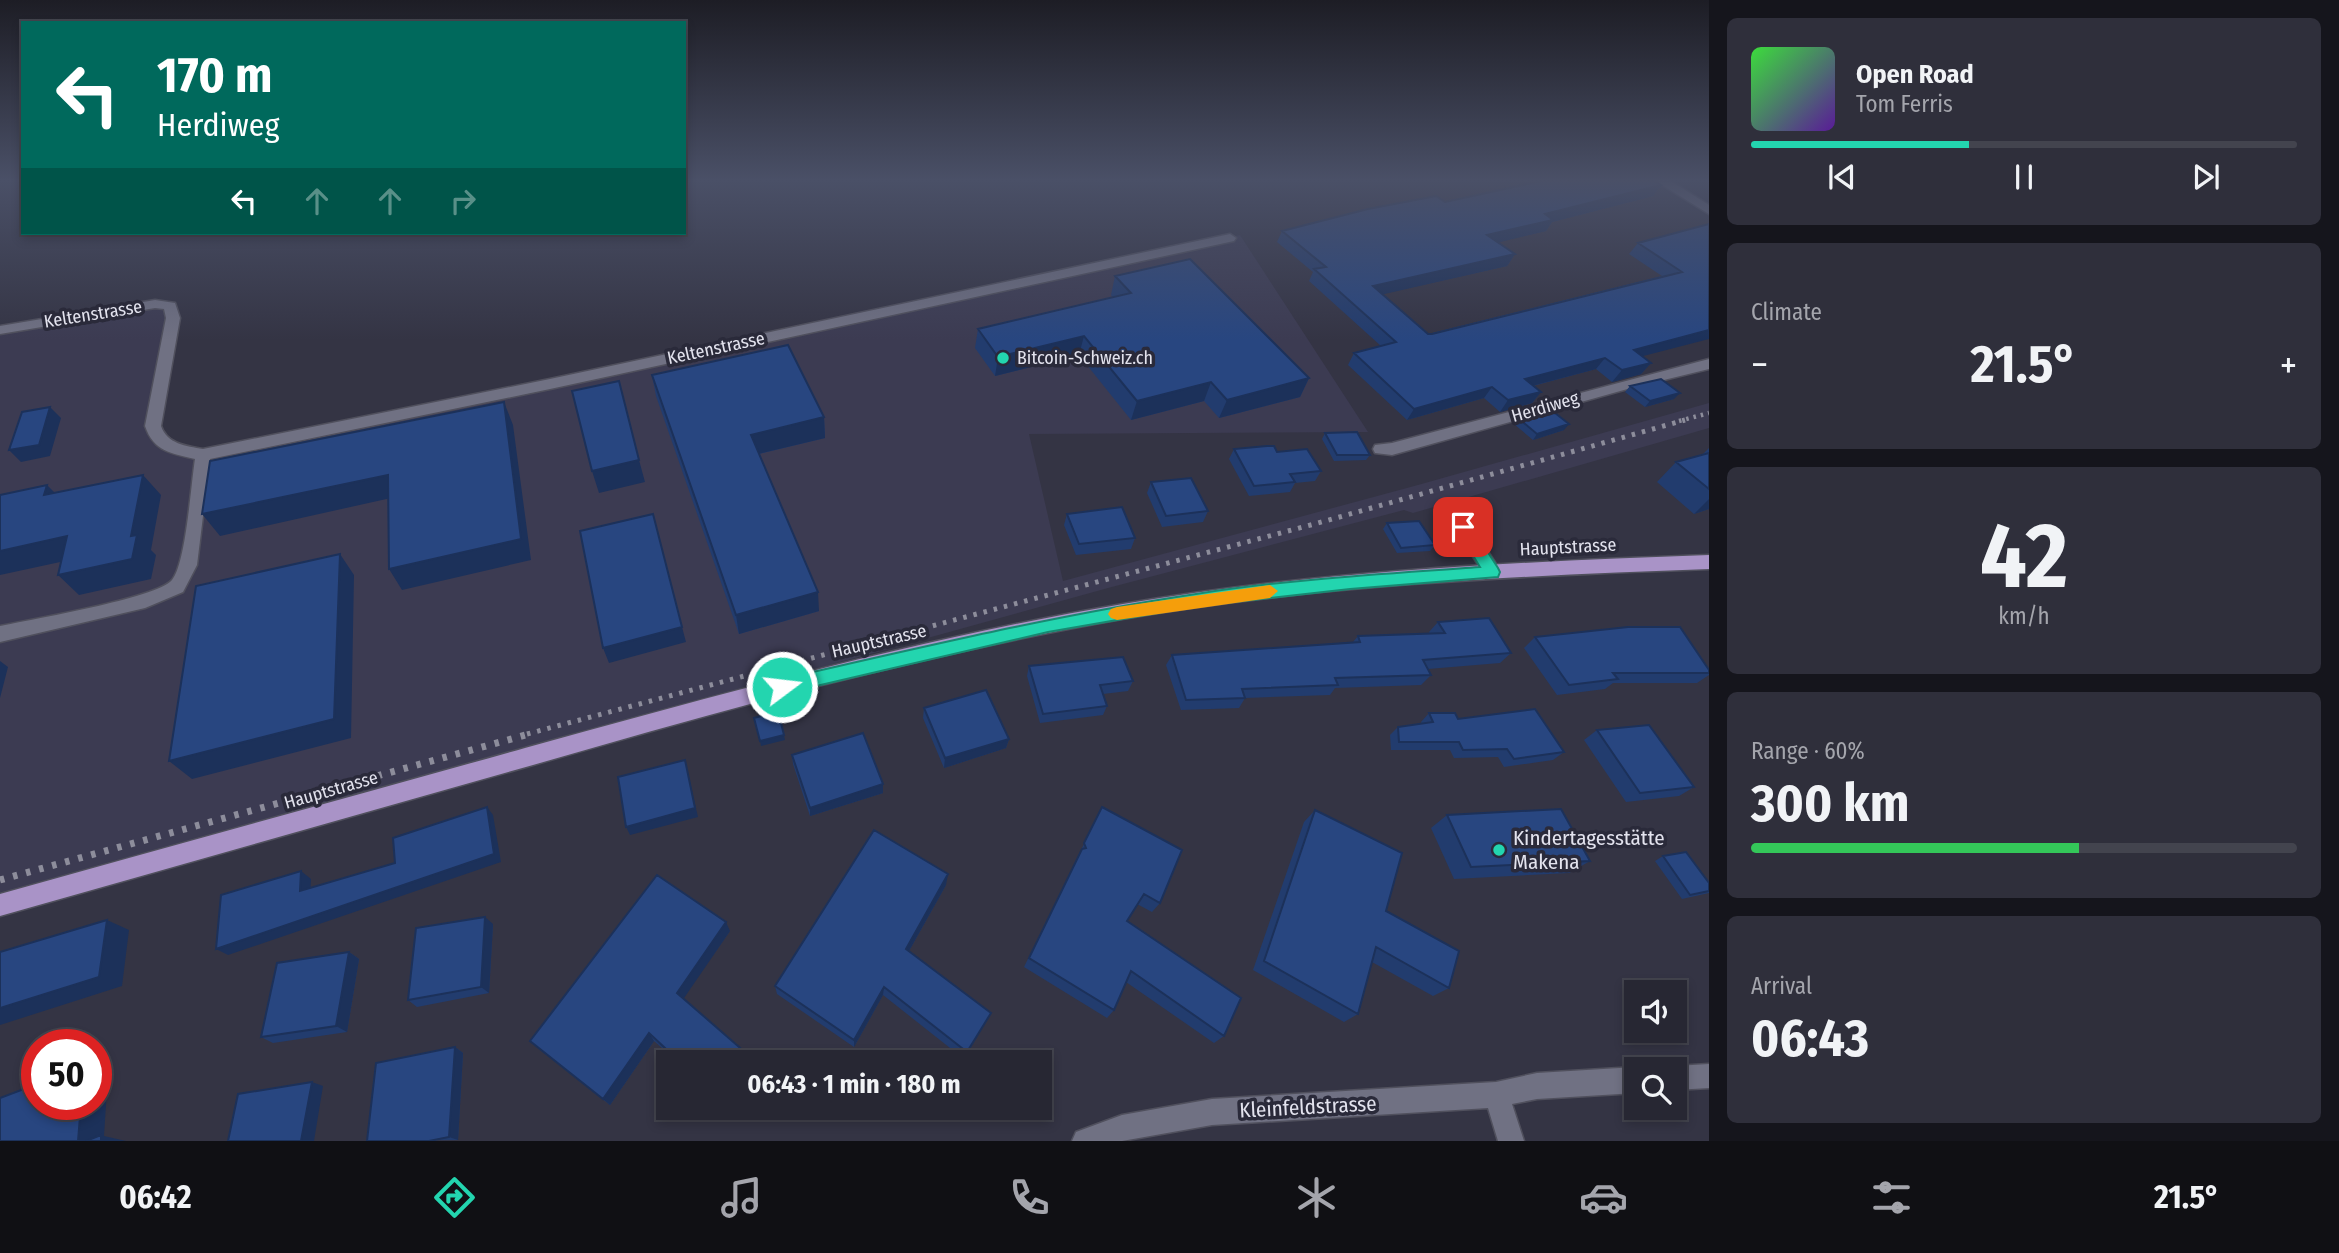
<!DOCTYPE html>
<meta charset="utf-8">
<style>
:root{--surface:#272733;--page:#2f2f3b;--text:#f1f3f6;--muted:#a4a5ac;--line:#43444e;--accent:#23d5af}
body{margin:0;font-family:"Fira Sans Condensed",sans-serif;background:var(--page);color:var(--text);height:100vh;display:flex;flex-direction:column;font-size:26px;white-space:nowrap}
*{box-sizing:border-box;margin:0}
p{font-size:23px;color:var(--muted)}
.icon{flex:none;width:38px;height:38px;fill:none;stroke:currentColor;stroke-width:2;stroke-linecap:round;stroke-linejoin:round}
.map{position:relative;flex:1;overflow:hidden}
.side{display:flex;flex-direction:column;gap:18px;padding:18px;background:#15151c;width:630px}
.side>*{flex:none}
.guide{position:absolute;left:21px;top:21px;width:665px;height:214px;border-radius:0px;box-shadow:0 4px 10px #0003,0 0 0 2px var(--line);background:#00695c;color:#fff;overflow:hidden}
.fabs{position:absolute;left:1624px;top:980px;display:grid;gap:14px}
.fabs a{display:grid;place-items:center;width:63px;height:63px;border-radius:0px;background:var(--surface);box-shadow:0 4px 10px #0003,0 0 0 2px var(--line);font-size:35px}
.speed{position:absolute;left:21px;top:1029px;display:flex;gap:14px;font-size:35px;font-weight:700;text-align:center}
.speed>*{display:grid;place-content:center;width:91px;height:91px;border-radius:50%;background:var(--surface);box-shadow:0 4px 10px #0003,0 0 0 2px var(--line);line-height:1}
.speed .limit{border:10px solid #d22;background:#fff;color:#111}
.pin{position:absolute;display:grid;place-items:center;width:60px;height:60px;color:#fff;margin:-30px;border-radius:14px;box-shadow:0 4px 10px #0006}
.me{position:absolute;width:77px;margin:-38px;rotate:75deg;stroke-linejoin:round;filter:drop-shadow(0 0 5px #0008)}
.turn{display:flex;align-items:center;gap:24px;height:147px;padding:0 21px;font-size:32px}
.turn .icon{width:91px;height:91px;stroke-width:2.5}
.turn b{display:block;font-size:49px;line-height:60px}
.lanes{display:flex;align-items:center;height:66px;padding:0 21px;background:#0003;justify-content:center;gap:35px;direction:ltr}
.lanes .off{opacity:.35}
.big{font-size:52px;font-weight:700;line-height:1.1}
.side .tile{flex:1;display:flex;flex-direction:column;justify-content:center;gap:10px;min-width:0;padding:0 24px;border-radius:10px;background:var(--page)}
.side .dial{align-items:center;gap:0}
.dial b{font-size:91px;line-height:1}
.song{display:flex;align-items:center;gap:21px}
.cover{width:84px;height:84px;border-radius:10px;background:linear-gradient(135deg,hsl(120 70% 55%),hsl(270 70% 35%))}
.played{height:7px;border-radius:4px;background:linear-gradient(90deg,var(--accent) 40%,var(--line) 40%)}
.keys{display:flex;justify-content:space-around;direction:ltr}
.heat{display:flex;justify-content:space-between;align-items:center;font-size:38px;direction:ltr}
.charge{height:10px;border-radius:5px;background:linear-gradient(90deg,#34c759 60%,var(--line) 0)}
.trip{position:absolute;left:656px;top:1050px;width:396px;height:70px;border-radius:0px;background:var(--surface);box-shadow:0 4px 10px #0003,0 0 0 2px var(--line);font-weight:700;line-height:70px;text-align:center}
.dock{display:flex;height:112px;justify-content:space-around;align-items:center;background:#101014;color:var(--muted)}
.dock .icon{width:49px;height:49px}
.dock .current{color:var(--accent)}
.dock b{font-size:32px;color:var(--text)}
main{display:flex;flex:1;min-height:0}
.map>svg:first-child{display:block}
</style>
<main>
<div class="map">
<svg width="1709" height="1141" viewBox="0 0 1709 1141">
<rect width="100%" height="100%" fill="#343444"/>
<path fill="#3c3b52" d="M 1240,235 L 1368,432 L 1029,434 L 1063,581 L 1418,485 L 1709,403 L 1709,428 L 1413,513 L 1404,510 L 1108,588 L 0,895 L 0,330 L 155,304 L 170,306 L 157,438 L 203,455 Z"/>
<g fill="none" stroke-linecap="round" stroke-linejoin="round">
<defs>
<path id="minor" d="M 1654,180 L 1669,180 L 1709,205 L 1709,214 Z
M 1230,234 L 1236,238 L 1234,241 L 550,389 L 210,459 L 197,565 L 183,592 L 145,608 L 0,642 L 0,626 C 29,620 157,598 172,580 C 186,563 191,484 195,459 C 171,453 154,452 145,426 L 166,318 L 164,309 L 155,308 L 0,334 L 0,326 L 155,300 L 175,303 L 180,318 L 161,426 C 167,444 186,446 203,449 L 550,379 Z
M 1709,359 L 1709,369 L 1631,388 L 1392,455 L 1375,453 L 1373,449 L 1375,445 L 1392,443 Z
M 1463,521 L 1469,522 L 1498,567 L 1501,572 L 1498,577 L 1486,577 L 1457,532 L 1455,527 L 1457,522 Z
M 1709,1064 L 1709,1088 L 1675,1090 L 1675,1069 L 1666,1069 L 1675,1066 Z
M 1636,1067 L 1640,1069 L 1636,1069 L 1636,1093 L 1537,1099 L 1512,1104 L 1524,1141 L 1498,1141 L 1488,1108 L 1212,1125 L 1122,1141 L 1072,1141 L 1076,1132 L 1122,1115 L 1212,1099 L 1496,1082 L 1537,1073 Z"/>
<path id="major" d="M 1709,555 L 1709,569 C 1513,576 1316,585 1122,619 C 923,654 727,709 533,765 C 355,815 178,866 0,916 L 0,894 C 175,845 350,797 525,748 C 722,694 921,638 1123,604 C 1316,571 1513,562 1709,555 Z"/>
</defs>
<use href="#minor" stroke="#50505d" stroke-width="3"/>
<use href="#major" stroke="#50505d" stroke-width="3"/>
<use href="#minor" fill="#707183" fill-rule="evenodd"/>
<use href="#major" fill="#a993c7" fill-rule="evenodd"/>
<path stroke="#8d8d9b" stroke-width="4.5" stroke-dasharray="2.5 5" stroke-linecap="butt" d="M 1679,421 L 1709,413"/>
<path stroke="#8d8d9b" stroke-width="5" stroke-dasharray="3.5 7" stroke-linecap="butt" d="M 527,734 L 1318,523 L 1685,420"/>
<path stroke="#8d8d9b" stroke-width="7" stroke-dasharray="4.5 9" stroke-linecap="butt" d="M 0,880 L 533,733"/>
</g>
<path fill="#223c6e" d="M 1543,180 L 1653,180 L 1661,185 L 1653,196 L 1552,222 L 1546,231 L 1498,242 L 1515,254 L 1507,266 L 1382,294 L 1428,334 L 1662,276 L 1629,254 L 1638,243 L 1709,224 L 1643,356 L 1651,363 L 1641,374 L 1612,382 L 1596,369 L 1533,386 L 1541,392 L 1532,403 L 1500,412 L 1484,398 L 1407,420 L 1348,365 L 1354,353 L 1381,346 L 1309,281 L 1313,272 L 1277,242 L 1282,231 L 1445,202 Z
M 1115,276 L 1309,378 L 1300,397 L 1219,418 L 1204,401 L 1131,420 L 1079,355 L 995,376 L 975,348 L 978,329 L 1113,298 L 1111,295 Z
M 652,375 L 824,417 L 825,438 L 759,454 L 819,611 L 739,634 L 656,396 Z
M 1630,386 L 1674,399 L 1645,407 L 1625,392 Z
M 1518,418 L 1564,430 L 1533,440 L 1514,424 Z
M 1325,433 L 1370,455 L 1366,460 L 1334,461 L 1322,439 Z
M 1709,448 L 1709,509 L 1694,514 L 1657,482 L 1676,462 L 1702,455 Z
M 1234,449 L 1277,452 L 1321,471 L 1315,481 L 1295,483 L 1290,492 L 1249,496 L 1229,459 Z
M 1151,482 L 1208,511 L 1203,522 L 1162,527 L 1147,493 Z
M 1067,514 L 1135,538 L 1131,549 L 1076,555 L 1064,525 Z
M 1387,523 L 1435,545 L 1430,551 L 1397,553 L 1383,529 Z
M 1438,622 L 1511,653 L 1500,663 L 1428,669 L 1431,675 L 1421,685 L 1335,688 L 1330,695 L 1245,698 L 1239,708 L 1181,710 L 1166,665 L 1172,655 L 1353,642 L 1358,636 L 1430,634 L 1429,632 Z
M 1535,637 L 1709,670 L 1709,675 L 1697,683 L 1613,683 L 1605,689 L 1557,695 L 1524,648 Z
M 1029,666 L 1133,681 L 1128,691 L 1103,694 L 1107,706 L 1103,715 L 1040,723 L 1027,676 Z
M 924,708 L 1009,739 L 1006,748 L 944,768 L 923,718 Z
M 1429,713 L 1458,719 L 1564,752 L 1553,760 L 1504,767 L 1498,757 L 1454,758 L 1450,750 L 1391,750 L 1390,735 L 1398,727 L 1422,724 L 1421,722 Z
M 1597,730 L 1694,787 L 1679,796 L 1626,802 L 1584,740 Z
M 792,755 L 883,784 L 883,793 L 810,816 L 793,764 Z
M 1102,807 L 1160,903 L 1152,912 L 1137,904 L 1127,921 L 1224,1036 L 1214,1043 L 1126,982 L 1114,1010 L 1107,1018 L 1024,967 Z
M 1315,810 L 1386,911 L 1449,988 L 1433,996 L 1372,962 L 1358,1014 L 1344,1022 L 1253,970 L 1304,822 Z
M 1447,815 L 1590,861 L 1569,873 L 1454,879 L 1431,828 Z
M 1663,856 L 1709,883 L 1709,893 L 1682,899 L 1655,861 Z
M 946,885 L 909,951 L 991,1013 L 964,1059 L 883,995 L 854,1047 L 777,994 L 775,986 Z
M 493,924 L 489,993 L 417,1007 L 408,1000 Z
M 730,931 L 683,998 L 755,1062 L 678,1062 L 654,1041 L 610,1105 L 530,1041 Z
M 349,952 L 359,959 L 347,1032 L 273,1043 L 261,1037 Z
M 455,1047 L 463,1053 L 458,1140 L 367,1141 Z"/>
<path fill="#1c315a" d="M 1661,185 L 1653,196 L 1552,222 L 1546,231 L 1480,247 L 1487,235 L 1545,214 Z
M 1515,254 L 1507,266 L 1367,298 L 1373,286 Z
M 1709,330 L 1709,339 L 1624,361 L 1634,350 Z
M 1084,336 L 1079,355 L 995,376 L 998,357 Z
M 1605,358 L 1596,369 L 1516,390 L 1525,379 Z
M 1651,363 L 1641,374 L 1612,382 L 1622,370 Z
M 1309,378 L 1300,397 L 1219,418 L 1227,400 Z
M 1211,382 L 1204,401 L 1131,420 L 1137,401 Z
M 1492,387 L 1484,398 L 1407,420 L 1414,409 Z
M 1541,392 L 1532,403 L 1500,412 L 1508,400 Z
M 1680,393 L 1674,399 L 1645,407 L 1650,401 Z
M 504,402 L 513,425 L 531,560 L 402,590 L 389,569 Z
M 50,407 L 61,418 L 50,456 L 21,462 L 9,450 Z
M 824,417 L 825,438 L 754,455 L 751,435 Z
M 1569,424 L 1564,430 L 1533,440 L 1537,434 Z
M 639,460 L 645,482 L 599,493 L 592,471 Z
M 143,475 L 161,495 L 151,550 L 156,555 L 151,579 L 79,595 L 58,575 L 131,536 Z
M 388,475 L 400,496 L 220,536 L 202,514 Z
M 47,485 L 67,505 L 44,495 Z
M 1709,499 L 1709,509 L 1694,514 Z
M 67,536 L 88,556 L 0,575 L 0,551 Z
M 340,554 L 354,575 L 351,738 L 192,779 L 169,761 Z
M 818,592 L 819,611 L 739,634 L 736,615 Z
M 682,627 L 686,642 L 609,663 L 603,648 Z
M 0,661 L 8,667 L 0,698 Z
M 784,735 L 785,740 L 761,746 L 760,741 Z
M 1009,739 L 1006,748 L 944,768 L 945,758 Z
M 685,760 L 698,817 L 630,835 L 626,827 Z
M 883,784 L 883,793 L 810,816 L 810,808 Z
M 487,807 L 493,815 L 501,862 L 228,955 L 216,949 L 494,854 Z
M 301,871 L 311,879 L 310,898 L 300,891 Z
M 948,874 L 946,885 L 905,958 L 906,949 Z
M 485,917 L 493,924 L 489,993 L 481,987 Z
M 107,920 L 129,930 L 122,986 L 0,1025 L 0,1008 Z
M 726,922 L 730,931 L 682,1001 L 677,993 Z
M 349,952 L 359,959 L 347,1032 L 336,1026 Z
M 884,987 L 883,995 L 854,1047 L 854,1040 Z
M 649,1033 L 654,1041 L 610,1105 L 603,1099 Z
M 455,1047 L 463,1053 L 458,1140 L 449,1137 Z
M 96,1070 L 108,1073 L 104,1136 L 126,1141 L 78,1141 L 81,1104 L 96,1104 Z
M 312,1082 L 323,1086 L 314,1141 L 301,1141 Z"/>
<path fill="#284680" stroke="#1c315a" stroke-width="2" d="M 1546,180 L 1653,180 L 1661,185 L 1545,214 L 1553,220 L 1487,235 L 1515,254 L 1373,286 L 1428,334 L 1432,334 L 1682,272 L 1638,243 L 1709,224 L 1709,330 L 1634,350 L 1651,363 L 1622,370 L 1605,358 L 1525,379 L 1541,392 L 1508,400 L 1492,387 L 1414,409 L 1354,353 L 1396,342 L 1314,269 L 1326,267 L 1282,231 L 1368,209 L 1436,196 L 1445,202 Z
M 1190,259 L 1309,378 L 1227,400 L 1211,382 L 1137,401 L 1084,336 L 998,357 L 978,329 L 1131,293 L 1115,276 Z
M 788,345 L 824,417 L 751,435 L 818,592 L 736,615 L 652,375 Z
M 1661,379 L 1680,393 L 1650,401 L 1630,386 Z
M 619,381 L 639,460 L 592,471 L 572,391 Z
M 504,402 L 521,539 L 389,569 L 388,475 L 202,514 L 210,461 Z
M 50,407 L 39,445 L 9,450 L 22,412 Z
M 1550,409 L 1569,424 L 1537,434 L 1518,418 Z
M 1357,432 L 1370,455 L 1337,455 L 1325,433 Z
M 1267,446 L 1274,446 L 1277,452 L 1307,449 L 1321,471 L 1290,474 L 1295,482 L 1254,486 L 1234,449 Z
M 1709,453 L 1709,489 L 1676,462 Z
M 143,475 L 131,536 L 137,535 L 132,559 L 58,575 L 67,536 L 0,551 L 0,495 L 47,485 L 44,495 Z
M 1191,478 L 1208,511 L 1166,516 L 1151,482 Z
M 1122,507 L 1135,538 L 1079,544 L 1067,514 Z
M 653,514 L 682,627 L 603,648 L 580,531 Z
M 1419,521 L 1435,545 L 1401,548 L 1387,523 Z
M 340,554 L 334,719 L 169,761 L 196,586 Z
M 1489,618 L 1511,653 L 1423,660 L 1431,675 L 1335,678 L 1338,685 L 1242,689 L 1245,698 L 1186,700 L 1172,655 L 1360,642 L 1358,636 L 1445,633 L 1438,622 Z
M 1628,627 L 1680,627 L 1709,670 L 1709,673 L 1613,673 L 1618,679 L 1569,685 L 1535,637 Z
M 1123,657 L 1133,681 L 1100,685 L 1107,706 L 1043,714 L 1029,666 Z
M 986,690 L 1009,739 L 945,758 L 924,708 Z
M 1535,709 L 1564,752 L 1514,759 L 1507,749 L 1463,750 L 1459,742 L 1399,742 L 1398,727 L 1433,722 L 1429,713 L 1455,713 L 1458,719 Z
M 778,711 L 784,735 L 760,741 L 754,718 Z
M 1649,725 L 1694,787 L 1640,793 L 1597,730 Z
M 863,733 L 883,784 L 810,808 L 792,755 Z
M 685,760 L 695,808 L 626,827 L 618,777 Z
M 487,807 L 494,854 L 216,949 L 221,895 L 301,871 L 300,891 L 395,863 L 393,838 Z
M 1102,807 L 1182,850 L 1160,903 L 1144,894 L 1127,921 L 1241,998 L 1224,1036 L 1131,971 L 1114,1010 L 1029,958 L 1082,849 L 1086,848 L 1084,843 Z
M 1561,809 L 1590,861 L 1471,867 L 1447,815 Z
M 1315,810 L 1402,853 L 1386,911 L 1459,951 L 1449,988 L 1376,947 L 1358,1014 L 1264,961 Z
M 874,830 L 948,874 L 906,949 L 991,1013 L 967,1052 L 884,987 L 854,1040 L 775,986 Z
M 1686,852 L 1709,883 L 1709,891 L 1690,895 L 1663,856 Z
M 657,875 L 726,922 L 677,993 L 754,1060 L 752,1062 L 680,1062 L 649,1033 L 603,1099 L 530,1041 Z
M 485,917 L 481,987 L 408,1000 L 416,928 Z
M 107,920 L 99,977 L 0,1008 L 0,952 Z
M 349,952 L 336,1026 L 261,1037 L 277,963 Z
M 455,1047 L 449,1137 L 429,1141 L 367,1141 L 376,1063 Z
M 312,1082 L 301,1141 L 228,1141 L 238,1094 Z
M 37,1084 L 37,1104 L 81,1104 L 78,1141 L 0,1141 L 0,1098 Z
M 101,1135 L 101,1141 L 86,1141 Z"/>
<linearGradient id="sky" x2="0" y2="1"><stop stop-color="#1d1d25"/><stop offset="0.53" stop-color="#4a5067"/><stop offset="1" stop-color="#4a5067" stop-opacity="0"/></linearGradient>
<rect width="1709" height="340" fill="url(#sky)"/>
<path fill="#23d5af" stroke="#178a72" stroke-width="2" d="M 1463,521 L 1469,523 L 1498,568 L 1500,572 L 1498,577 L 1350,589 L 1198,606 L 1048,632 L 782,694 L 776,692 L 773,687 L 776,681 L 782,679 C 919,648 1056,615 1196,594 C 1290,579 1386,574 1480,567 L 1456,527 Z"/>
<path fill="#f59e0b" d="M 1270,585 L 1278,591 L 1270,598 L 1117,620 L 1111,618 L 1108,614 L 1111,609 L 1117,607 Z"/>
<g fill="#23d5af" stroke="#2a2a3a" stroke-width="2.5">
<circle cx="1003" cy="358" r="7"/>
<circle cx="1499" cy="850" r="7"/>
</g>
<g text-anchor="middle" stroke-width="7" stroke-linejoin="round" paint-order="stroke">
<g font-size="18" fill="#e3e3ee" stroke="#2a2a3a">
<text transform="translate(93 314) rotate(-9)" y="6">Keltenstrasse</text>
<text transform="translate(716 348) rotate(-12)" y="6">Keltenstrasse</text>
<text transform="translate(1545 407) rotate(-16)" y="6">Herdiweg</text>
<text transform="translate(1568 547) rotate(-3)" y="6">Hauptstrasse</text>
<text transform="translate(879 641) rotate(-13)" y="6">Hauptstrasse</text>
<text transform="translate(331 790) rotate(-16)" y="6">Hauptstrasse</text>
</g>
<g font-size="18" fill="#e3e3ee" stroke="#2a2a3a" text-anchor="start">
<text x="1017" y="364">Bitcoin-Schweiz.ch</text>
</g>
<g font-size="21" fill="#e3e3ee" stroke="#2a2a3a" text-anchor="start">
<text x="1513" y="845">Kindertagesstätte<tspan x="1513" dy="24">Makena</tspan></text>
</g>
<g font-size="21" fill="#e3e3ee" stroke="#2a2a3a">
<text transform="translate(1308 1107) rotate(-3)" y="7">Kleinfeldstrasse</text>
</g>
</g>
</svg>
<div class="fabs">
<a><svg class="icon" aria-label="sound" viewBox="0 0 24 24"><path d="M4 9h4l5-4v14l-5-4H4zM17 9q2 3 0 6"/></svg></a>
<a><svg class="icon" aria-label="search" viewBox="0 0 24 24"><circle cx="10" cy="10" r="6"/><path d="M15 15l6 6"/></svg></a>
</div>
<div class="speed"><div class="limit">50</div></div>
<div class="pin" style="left:1463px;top:527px;background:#d93025"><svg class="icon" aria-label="arrive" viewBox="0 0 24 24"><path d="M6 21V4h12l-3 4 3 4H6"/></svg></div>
<svg class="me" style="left:782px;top:687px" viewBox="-20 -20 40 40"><circle r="17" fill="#23d5af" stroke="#fff" stroke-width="3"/><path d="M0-11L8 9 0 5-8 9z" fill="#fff"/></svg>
<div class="trip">06:43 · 1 min · 180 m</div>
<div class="guide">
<div class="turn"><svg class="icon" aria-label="left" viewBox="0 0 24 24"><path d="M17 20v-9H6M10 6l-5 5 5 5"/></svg><div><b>170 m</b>Herdiweg</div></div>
<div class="lanes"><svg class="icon" aria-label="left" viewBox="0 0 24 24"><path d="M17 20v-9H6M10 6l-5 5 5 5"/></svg><svg class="icon off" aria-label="ahead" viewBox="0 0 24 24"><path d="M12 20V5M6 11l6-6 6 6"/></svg><svg class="icon off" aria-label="ahead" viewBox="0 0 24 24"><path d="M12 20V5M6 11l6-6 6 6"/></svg><svg class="icon off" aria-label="right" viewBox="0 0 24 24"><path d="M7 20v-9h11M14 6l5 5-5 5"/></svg></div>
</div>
</div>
<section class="side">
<div class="tile">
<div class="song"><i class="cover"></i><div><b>Open Road</b><p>Tom Ferris</p></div></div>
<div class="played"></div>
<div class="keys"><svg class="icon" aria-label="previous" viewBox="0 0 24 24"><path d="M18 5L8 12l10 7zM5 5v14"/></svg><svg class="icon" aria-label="pause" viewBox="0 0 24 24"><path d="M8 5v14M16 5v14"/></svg><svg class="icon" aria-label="next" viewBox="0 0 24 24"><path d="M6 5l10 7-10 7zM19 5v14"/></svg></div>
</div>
<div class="tile"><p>Climate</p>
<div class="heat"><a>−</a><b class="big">21.5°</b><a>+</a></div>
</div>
<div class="tile dial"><b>42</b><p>km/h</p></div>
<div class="tile"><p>Range · 60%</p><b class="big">300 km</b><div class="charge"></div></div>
<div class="tile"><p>Arrival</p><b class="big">06:43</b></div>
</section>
</main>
<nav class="dock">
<b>06:42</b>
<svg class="icon current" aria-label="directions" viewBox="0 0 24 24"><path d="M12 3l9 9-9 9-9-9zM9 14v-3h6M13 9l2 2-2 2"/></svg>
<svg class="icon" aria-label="music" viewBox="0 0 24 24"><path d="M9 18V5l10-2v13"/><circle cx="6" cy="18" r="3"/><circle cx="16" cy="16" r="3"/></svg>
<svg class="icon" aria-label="phone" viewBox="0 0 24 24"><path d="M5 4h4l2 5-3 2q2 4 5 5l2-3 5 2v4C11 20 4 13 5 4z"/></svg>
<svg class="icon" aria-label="climate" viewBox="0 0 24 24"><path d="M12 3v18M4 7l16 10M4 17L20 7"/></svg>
<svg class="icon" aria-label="car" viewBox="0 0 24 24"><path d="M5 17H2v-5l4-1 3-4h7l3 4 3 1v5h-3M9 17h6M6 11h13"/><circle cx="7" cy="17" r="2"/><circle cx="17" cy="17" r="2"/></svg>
<svg class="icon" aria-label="filters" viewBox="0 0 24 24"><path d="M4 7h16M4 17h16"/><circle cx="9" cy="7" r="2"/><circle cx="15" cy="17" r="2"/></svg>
<b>21.5°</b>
</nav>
